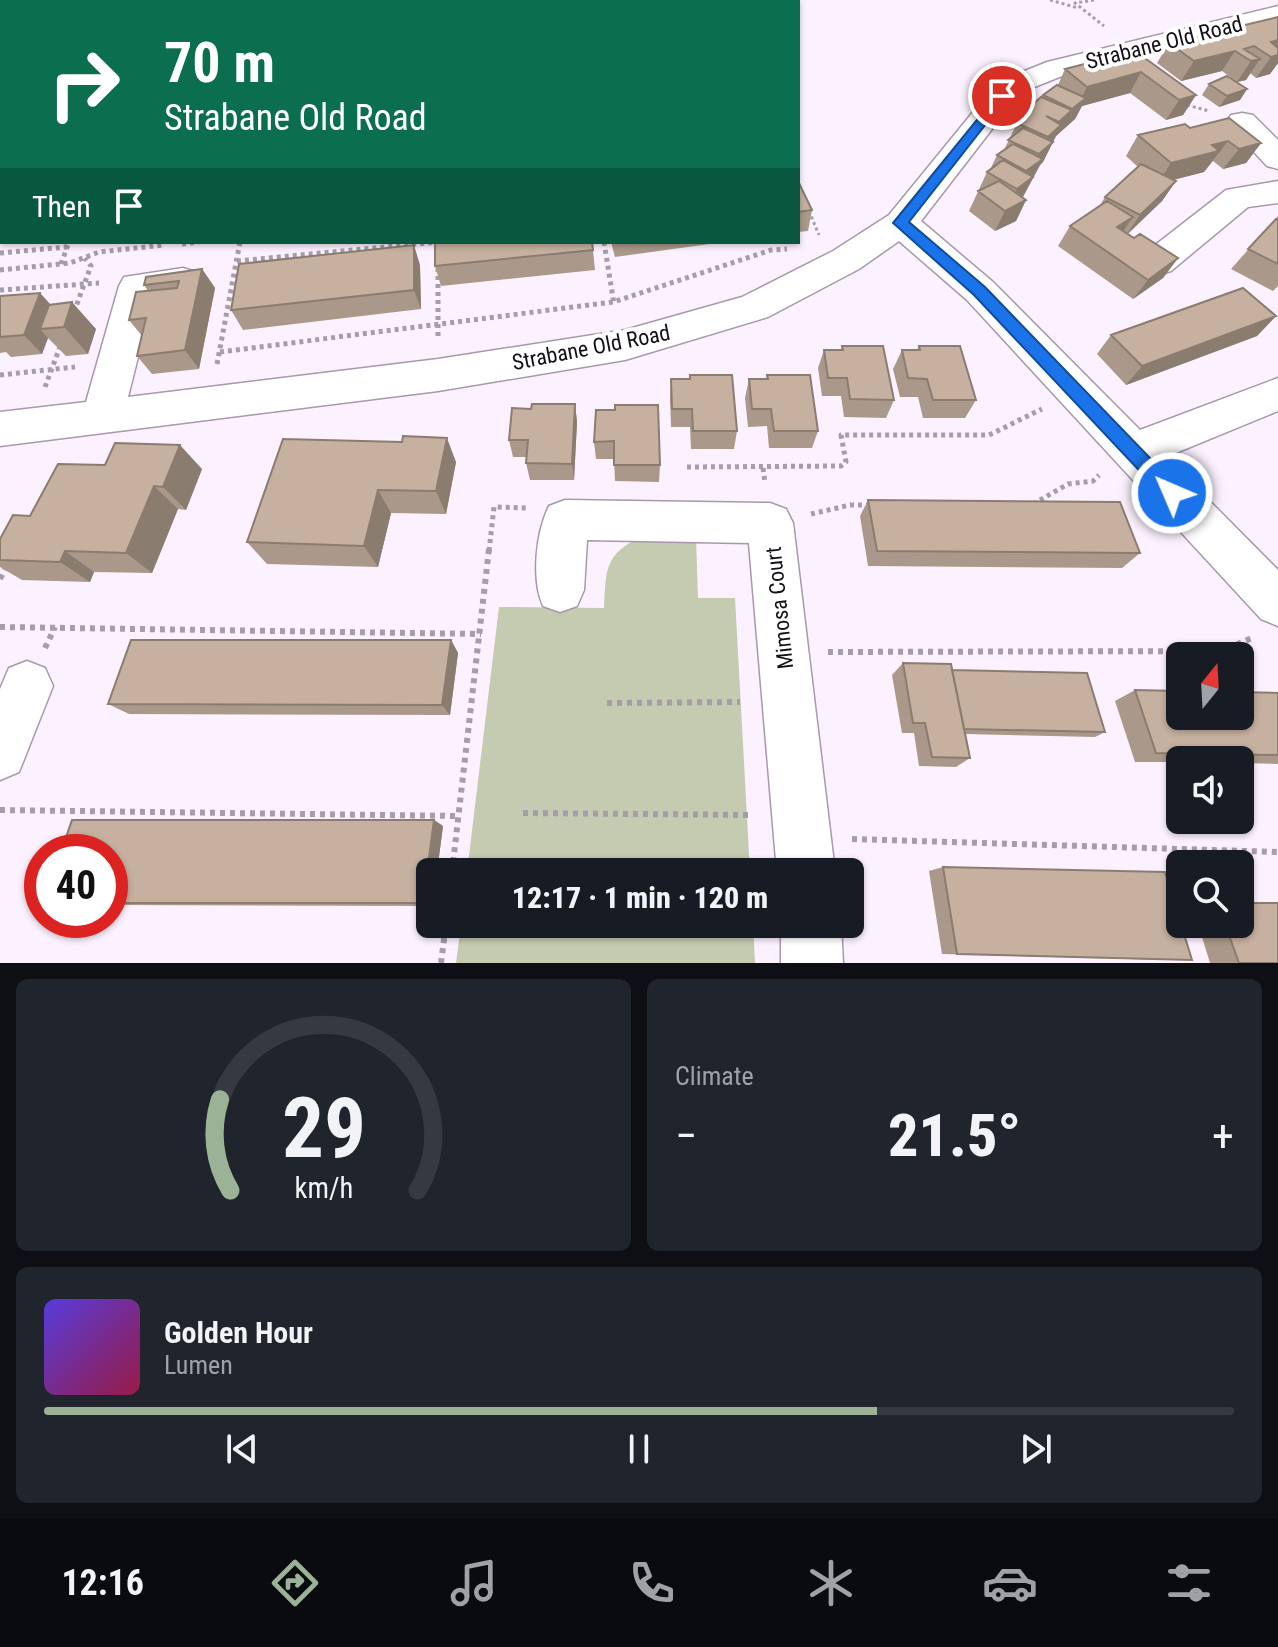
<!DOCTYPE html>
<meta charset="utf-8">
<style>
:root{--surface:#171b24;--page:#20242c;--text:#f1f3f6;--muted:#9ea1a6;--line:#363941;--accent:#9cb297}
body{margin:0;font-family:"Roboto Condensed",sans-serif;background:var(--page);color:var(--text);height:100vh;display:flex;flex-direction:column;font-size:30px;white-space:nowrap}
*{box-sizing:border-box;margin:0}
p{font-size:26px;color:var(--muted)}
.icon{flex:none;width:44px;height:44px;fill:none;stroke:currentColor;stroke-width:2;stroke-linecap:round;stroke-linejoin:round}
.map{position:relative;height:963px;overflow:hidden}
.details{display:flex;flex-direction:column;gap:16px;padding:16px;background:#0d0f14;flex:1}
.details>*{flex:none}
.top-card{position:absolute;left:0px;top:0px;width:800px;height:244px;box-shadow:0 2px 6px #0004;background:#0b6e4f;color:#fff;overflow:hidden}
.needle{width:52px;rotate:18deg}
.buttons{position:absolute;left:1166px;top:642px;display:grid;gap:16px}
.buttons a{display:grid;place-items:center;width:88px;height:88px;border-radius:12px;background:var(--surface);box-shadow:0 2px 6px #0004;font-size:40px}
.speed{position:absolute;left:24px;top:834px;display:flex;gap:16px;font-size:40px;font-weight:700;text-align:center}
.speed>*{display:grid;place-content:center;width:104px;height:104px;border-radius:50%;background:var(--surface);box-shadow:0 2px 6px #0004;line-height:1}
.speed .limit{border:12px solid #d22;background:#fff;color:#111}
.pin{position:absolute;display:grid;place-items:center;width:68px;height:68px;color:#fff;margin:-34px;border:4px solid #fff;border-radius:50%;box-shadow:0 2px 8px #0007}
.me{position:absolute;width:88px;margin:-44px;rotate:315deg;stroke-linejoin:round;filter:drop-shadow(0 0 6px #0008)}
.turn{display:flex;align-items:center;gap:28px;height:168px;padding:0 32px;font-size:36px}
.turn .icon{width:104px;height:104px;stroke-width:2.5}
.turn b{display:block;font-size:56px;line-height:68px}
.then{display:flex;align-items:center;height:76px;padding:0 32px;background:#0003;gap:16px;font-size:30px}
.big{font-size:60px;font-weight:800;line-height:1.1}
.details .card{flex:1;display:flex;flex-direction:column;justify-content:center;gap:12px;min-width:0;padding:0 28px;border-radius:12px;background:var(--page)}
.details .dial{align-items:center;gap:0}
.dial svg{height:208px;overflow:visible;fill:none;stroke:var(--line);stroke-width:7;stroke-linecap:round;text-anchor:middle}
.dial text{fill:var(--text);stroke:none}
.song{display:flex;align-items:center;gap:24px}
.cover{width:96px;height:96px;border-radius:12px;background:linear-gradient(135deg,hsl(250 70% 55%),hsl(340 70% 35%))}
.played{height:8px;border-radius:4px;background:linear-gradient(90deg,var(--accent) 70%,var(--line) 70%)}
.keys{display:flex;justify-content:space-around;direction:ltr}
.heat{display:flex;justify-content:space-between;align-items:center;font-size:44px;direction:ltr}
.details .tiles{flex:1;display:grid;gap:16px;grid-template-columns:1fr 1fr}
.card:last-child{grid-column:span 2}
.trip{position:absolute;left:416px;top:858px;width:448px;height:80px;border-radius:12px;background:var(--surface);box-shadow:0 2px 6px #0004;font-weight:800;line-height:80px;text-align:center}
.dock{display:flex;height:128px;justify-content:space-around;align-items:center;background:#090b0e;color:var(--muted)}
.dock .icon{width:56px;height:56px}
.dock .current{color:var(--accent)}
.dock b{font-size:36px;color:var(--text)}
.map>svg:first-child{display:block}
</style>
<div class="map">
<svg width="1278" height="963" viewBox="0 0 1278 963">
<rect width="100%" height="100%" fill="#fcf2ff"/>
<path fill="#c4cbb0" d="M 643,536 L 696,537 L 698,598 L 735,598 L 750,872 L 467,872 L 499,607 L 604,608 C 606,569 604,554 643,536 Z
M 461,924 L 753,924 L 755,963 L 456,963 Z"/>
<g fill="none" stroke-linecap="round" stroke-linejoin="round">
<defs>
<path id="minor" d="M 753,0 L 780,0 L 781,2 L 754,2 Z
M 1278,6 L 1278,22 L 1067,74 L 1032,88 L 1013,102 L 921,221 L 993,282 L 1140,430 L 1278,378 L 1278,411 L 1166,457 L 1278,570 L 1278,626 L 1261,619 L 967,300 L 899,241 L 859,269 L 768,317 L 625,360 L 438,391 L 0,446 L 0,412 L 86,402 L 119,286 L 124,277 L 183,268 L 196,272 L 201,281 L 196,290 L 153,297 L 128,397 L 438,359 L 625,330 L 742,297 L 833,251 L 889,215 L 991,90 L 1012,76 L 1047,62 Z
M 1242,113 L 1253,115 L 1278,140 L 1278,169 L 1267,166 L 1226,122 L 1231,115 Z
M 1278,181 L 1278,203 L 1248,207 L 1171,271 L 1158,275 L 1145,271 L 1140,262 L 1145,253 L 1226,190 Z
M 565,500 L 770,503 L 786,509 L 793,523 L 835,872 L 777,872 L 749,543 L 587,540 L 584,590 L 577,606 L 560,612 L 543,606 C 531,579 536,532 549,506 Z
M 27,661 L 45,668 L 53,686 L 19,772 L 0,780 L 0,689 L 9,668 Z
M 781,924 L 841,924 L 843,963 L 781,963 Z"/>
</defs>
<use href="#minor" stroke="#a898ab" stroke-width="3"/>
<path stroke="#a59da8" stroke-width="3" stroke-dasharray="3 3" stroke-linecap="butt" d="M 1050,0 L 1078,8
M 1094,0 L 1075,3 L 1104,26
M 257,2 L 264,0
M 1187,105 L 1209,111
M 809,211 L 819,235"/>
<path stroke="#a59da8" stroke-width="5" stroke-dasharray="4 4" stroke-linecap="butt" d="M 604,242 L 614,304
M 182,244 L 199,242
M 0,253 L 67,247
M 237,261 L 438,242 L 438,246
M 61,264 L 69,242
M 438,268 L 438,338
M 0,270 L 70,263 L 99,252 L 164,245
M 0,290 L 99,283
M 74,312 L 91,266 L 85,258
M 220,352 L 613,302 L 771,250 L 787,249
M 217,364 L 240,242
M 0,375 L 75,367
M 45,387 L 61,344
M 687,467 L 841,466 L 846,462 L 841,435 L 989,435 L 1042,409
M 763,468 L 765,483
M 1033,504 L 1068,484 L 1093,481 L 1099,475
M 811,514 L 850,505 L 871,505
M 489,551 L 494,507 L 526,508"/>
<path stroke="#a59da8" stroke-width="6" stroke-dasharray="5 5" stroke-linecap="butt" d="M 0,579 L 6,567
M 0,627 L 481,634
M 45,648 L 55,627
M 828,652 L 1221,651 L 1252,638
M 607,703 L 740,702
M 0,810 L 459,816
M 523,813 L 751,815
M 852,839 L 1278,852
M 452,872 L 489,549
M 441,963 L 446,924"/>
<use href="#minor" fill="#fff" fill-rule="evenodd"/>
</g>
<path fill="#aa988a" d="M 1278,17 L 1278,63 L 1270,74 L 1256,78 L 1250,73 L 1246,80 L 1237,82 L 1222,71 L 1181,81 L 1157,63 L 1169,43 Z
M 1135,51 L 1196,95 L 1183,115 L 1166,120 L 1130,93 L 1082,106 L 1075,119 L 1056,136 L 1043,162 L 1040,165 L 1022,198 L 1026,200 L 1016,221 L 995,231 L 969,211 L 987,172 L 990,170 L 997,155 L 1004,150 L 1017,123 L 1025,117 L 1028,109 L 1043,95 L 1058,85 L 1065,69 Z
M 1209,84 L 1247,89 L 1240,100 L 1219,107 L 1202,95 Z
M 0,128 L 2,128 L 2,184 L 0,184 Z
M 1190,128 L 1261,143 L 1246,163 L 1223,169 L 1213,161 L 1212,162 L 1204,172 L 1173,180 L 1176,181 L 1162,201 L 1128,234 L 1178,258 L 1163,278 L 1133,299 L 1058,246 L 1070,226 L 1099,207 L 1105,197 L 1138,167 L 1126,156 L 1138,135 Z
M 798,181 L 812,210 L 808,231 L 798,232 Z
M 1278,216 L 1278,286 L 1273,291 L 1231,269 Z
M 611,242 L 724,242 L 615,257 Z
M 593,250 L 595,270 L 441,286 L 435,266 Z
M 420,265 L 421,309 L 243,330 L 231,310 Z
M 202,269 L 215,288 L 199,369 L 152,374 L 137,356 L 142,336 L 129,320 L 148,291 L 144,285 Z
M 40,293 L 50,304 L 96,329 L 88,354 L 66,356 L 48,338 L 42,354 L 11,357 L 6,352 L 0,353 L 0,296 Z
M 1276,316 L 1257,336 L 1126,385 L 1097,354 L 1111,335 Z
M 842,346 L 894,400 L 886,418 L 844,417 L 841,396 L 822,396 L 818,368 L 824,350 L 841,350 Z
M 919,346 L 976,400 L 965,418 L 923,418 L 918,397 L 900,397 L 893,369 L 902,350 L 917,350 Z
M 767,375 L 818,431 L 812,448 L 769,448 L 767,426 L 748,427 L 745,398 L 749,379 L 766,379 Z
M 671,379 L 737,431 L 734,449 L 691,449 L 690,427 L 671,427 L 670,397 Z
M 575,404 L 577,422 L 574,480 L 530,480 L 526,463 L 527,457 L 513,457 L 509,440 L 531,409 Z
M 596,410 L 660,465 L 659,482 L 615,481 L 614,459 L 596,459 L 594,442 Z
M 283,439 L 456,462 L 446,514 L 391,513 L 378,567 L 267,564 L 247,542 Z
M 202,469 L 186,510 L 178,509 L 152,573 L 94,572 L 90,582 L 22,580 L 0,567 L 0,539 Z
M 868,500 L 1140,553 L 1122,568 L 868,566 L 860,516 Z
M 451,640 L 458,653 L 450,715 L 129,714 L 108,704 Z
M 903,663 L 952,670 L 1105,732 L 1095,737 L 965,734 L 970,758 L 956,767 L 919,766 L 914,733 L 902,733 L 892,675 Z
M 1135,690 L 1278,693 L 1278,764 L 1240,763 L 1240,760 L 1180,760 L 1180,762 L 1135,762 L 1115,701 Z
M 434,820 L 443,826 L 437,872 L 430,872 L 430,906 L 110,905 L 110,852 Z
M 943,867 L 1165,960 L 942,954 L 929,871 Z
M 1198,924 L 1240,924 L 1278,963 L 1210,963 Z"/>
<path fill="#8b7c70" d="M 694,0 L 731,0 L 721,2 L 693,2 Z
M 1278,40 L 1278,63 L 1270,74 L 1256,78 L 1271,57 L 1271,42 Z
M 1235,51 L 1222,71 L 1181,81 L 1194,61 Z
M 1260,59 L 1246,80 L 1237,82 L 1251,61 Z
M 1141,72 L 1130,93 L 1082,106 L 1075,119 L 1056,136 L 1043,162 L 1040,165 L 1023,197 L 1007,210 L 1026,171 L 1033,166 L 1048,137 L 1054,131 L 1059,122 L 1078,105 L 1087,87 Z
M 1247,89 L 1240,100 L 1219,107 L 1227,96 Z
M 1196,95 L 1183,115 L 1166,120 L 1179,100 Z
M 1228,141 L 1204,172 L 1157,184 L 1171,163 L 1212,145 Z
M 1261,143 L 1246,163 L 1223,169 L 1239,149 Z
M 1176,181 L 1162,201 L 1126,235 L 1140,215 Z
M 1026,200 L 1016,221 L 995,231 L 1005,211 Z
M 1133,217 L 1119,237 L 1117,227 Z
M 414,245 L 420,265 L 421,309 L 414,290 Z
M 1178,258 L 1163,278 L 1133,299 L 1148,280 Z
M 202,269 L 215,288 L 199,369 L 185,350 Z
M 40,293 L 57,312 L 40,329 L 48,338 L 42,354 L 24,335 Z
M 72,302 L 96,329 L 88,354 L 64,327 Z
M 1276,316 L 1257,336 L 1126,385 L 1142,366 Z
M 575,404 L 577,422 L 574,480 L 572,464 Z
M 447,438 L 456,462 L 446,514 L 436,491 Z
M 180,445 L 202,469 L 186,510 L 163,487 Z
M 154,486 L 178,509 L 152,573 L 126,553 Z
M 378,490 L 391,513 L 378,567 L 364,546 Z
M 65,551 L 94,572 L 90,582 L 60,562 Z
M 451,640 L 458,653 L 450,715 L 442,705 Z
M 434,820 L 443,826 L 437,872 L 430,872 L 430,905 L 423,903 Z"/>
<path fill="#c6b1a0" stroke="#8b7c70" stroke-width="2" d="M 1278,17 L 1278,40 L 1271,42 L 1278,48 L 1278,55 L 1271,57 L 1254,46 L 1244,49 L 1260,59 L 1251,61 L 1235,51 L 1194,61 L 1169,43 Z
M 1135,51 L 1196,95 L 1179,100 L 1141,72 L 1087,87 L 1065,69 Z
M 1227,76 L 1247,89 L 1227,96 L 1209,84 Z
M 1057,85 L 1086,98 L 1072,109 L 1043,95 Z
M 1041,97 L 1072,110 L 1059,122 L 1046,116 L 1061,125 L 1048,137 L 1017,123 L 1032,110 L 1028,109 Z
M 1229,118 L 1261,143 L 1239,149 L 1228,141 L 1212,145 L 1219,151 L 1171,163 L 1138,135 L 1185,124 L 1190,128 Z
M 0,128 L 2,128 L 2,162 L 0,163 Z
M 1023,128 L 1053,142 L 1039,154 L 1008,140 Z
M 1013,144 L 1043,159 L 1026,171 L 997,155 Z
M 1003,160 L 1033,177 L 1017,189 L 987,172 Z
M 1141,164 L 1176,181 L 1140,215 L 1105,197 Z
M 798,181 L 812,210 L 798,212 Z
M 999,181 L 1026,200 L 1005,211 L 978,191 Z
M 1107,201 L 1133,217 L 1117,227 L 1134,238 L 1140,234 L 1178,258 L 1148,280 L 1070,226 Z
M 1276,219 L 1278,220 L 1278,264 L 1248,249 Z
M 435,242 L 592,242 L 593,250 L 435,266 Z
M 414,245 L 414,290 L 231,310 L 239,264 Z
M 202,269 L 185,350 L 137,356 L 146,318 L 129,320 L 136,292 L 177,288 L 179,281 L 144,285 L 146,277 Z
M 1243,288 L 1276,316 L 1142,366 L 1111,335 Z
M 40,293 L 24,335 L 0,337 L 0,296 Z
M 72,302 L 64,327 L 40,329 L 49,305 Z
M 842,346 L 883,346 L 894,400 L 850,399 L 847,378 L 828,378 L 824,350 L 843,350 Z
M 919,346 L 960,346 L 976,400 L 933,400 L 927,379 L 908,378 L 902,350 L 920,350 Z
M 690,375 L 732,375 L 737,431 L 693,431 L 692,409 L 672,409 L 671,379 L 690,379 Z
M 767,375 L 810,375 L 818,431 L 774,431 L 771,409 L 752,409 L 749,379 L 768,379 Z
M 532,404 L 575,404 L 572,464 L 526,463 L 528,440 L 509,440 L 512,408 L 531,409 Z
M 615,405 L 658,405 L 660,465 L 614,465 L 614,441 L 594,442 L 596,410 L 615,410 Z
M 403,436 L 447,438 L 436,491 L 378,490 L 364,546 L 247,542 L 283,439 L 402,442 Z
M 115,443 L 180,445 L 163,487 L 154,486 L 126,553 L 65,551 L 60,562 L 0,560 L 0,539 L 13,515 L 30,516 L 58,464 L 105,465 Z
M 868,500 L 1120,502 L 1140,553 L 877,551 Z
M 131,640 L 451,640 L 442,705 L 108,704 Z
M 903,663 L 951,664 L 970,758 L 932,757 L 925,723 L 913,723 Z
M 952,670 L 1087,673 L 1105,732 L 964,729 Z
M 1135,690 L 1180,691 L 1180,716 L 1240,716 L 1240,692 L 1278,693 L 1278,755 L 1156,753 Z
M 72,820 L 434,820 L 423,903 L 110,903 L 110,852 L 61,852 Z
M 943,867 L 1165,872 L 1192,960 L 957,954 Z
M 1240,903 L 1278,903 L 1278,963 L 1239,963 L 1225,924 L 1240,924 Z"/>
<path fill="#1a73e8" stroke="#114b97" stroke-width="2" d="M 998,94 L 1008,96 L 909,222 L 985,287 L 1179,488 L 1182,493 L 1179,499 L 1166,499 L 974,295 L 893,223 Z"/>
<g text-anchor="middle" stroke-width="8" stroke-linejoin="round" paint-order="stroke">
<g font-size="22" fill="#151017" stroke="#fff">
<text transform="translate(1164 42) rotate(-14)" y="8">Strabane Old Road</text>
<text transform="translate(591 347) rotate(-11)" y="8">Strabane Old Road</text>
<text transform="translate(779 608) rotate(-96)" y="8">Mimosa Court</text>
</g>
</g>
</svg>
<div class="buttons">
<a><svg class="needle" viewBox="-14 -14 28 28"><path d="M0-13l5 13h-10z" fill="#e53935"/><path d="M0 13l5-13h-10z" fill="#9ea1a6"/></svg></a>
<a><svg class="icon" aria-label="sound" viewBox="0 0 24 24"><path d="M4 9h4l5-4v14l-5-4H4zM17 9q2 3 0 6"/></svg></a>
<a><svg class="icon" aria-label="search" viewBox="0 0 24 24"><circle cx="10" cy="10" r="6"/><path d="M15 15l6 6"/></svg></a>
</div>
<div class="speed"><div class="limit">40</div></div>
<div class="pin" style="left:1002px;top:96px;background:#d93025"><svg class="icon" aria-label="arrive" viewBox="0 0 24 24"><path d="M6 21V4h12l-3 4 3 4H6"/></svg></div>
<svg class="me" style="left:1172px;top:493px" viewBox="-20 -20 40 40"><circle r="17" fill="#1a73e8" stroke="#fff" stroke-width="3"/><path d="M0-11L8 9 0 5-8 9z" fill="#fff"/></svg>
<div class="trip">12:17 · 1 min · 120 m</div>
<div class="top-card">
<div class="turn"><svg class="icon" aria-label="right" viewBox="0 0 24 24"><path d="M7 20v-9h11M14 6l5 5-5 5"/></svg><div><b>70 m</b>Strabane Old Road</div></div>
<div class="then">Then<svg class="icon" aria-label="arrive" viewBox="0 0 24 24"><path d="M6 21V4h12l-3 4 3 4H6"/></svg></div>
</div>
</div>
<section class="details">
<div class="tiles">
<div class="card dial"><svg viewBox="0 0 100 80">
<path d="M14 69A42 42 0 1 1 86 69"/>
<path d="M14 69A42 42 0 0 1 10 34" stroke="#9cb297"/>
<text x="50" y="56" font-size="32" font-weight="700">29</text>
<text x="50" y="72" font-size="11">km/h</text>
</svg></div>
<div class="card"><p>Climate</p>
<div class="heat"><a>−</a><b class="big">21.5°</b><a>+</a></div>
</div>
<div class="card">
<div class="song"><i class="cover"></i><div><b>Golden Hour</b><p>Lumen</p></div></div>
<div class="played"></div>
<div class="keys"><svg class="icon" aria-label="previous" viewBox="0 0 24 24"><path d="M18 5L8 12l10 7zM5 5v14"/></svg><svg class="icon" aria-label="pause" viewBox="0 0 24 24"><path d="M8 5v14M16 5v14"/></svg><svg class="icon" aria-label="next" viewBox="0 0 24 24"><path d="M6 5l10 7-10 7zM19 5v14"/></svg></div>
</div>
</div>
</section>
<nav class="dock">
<b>12:16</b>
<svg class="icon current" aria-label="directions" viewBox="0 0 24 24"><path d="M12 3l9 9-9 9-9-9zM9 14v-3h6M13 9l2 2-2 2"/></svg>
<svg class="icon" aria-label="music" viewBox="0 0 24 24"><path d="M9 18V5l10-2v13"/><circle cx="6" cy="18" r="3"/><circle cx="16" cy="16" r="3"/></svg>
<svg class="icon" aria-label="phone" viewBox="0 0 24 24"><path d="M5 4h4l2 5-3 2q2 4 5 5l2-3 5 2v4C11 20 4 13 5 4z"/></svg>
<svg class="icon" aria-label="climate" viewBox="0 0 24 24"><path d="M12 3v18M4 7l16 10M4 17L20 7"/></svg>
<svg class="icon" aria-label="car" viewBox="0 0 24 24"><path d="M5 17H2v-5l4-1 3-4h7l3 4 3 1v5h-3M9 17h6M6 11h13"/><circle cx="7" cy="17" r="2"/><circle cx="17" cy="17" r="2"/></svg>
<svg class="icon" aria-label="filters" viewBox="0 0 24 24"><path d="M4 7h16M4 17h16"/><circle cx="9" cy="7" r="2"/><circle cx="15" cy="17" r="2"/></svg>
</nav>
